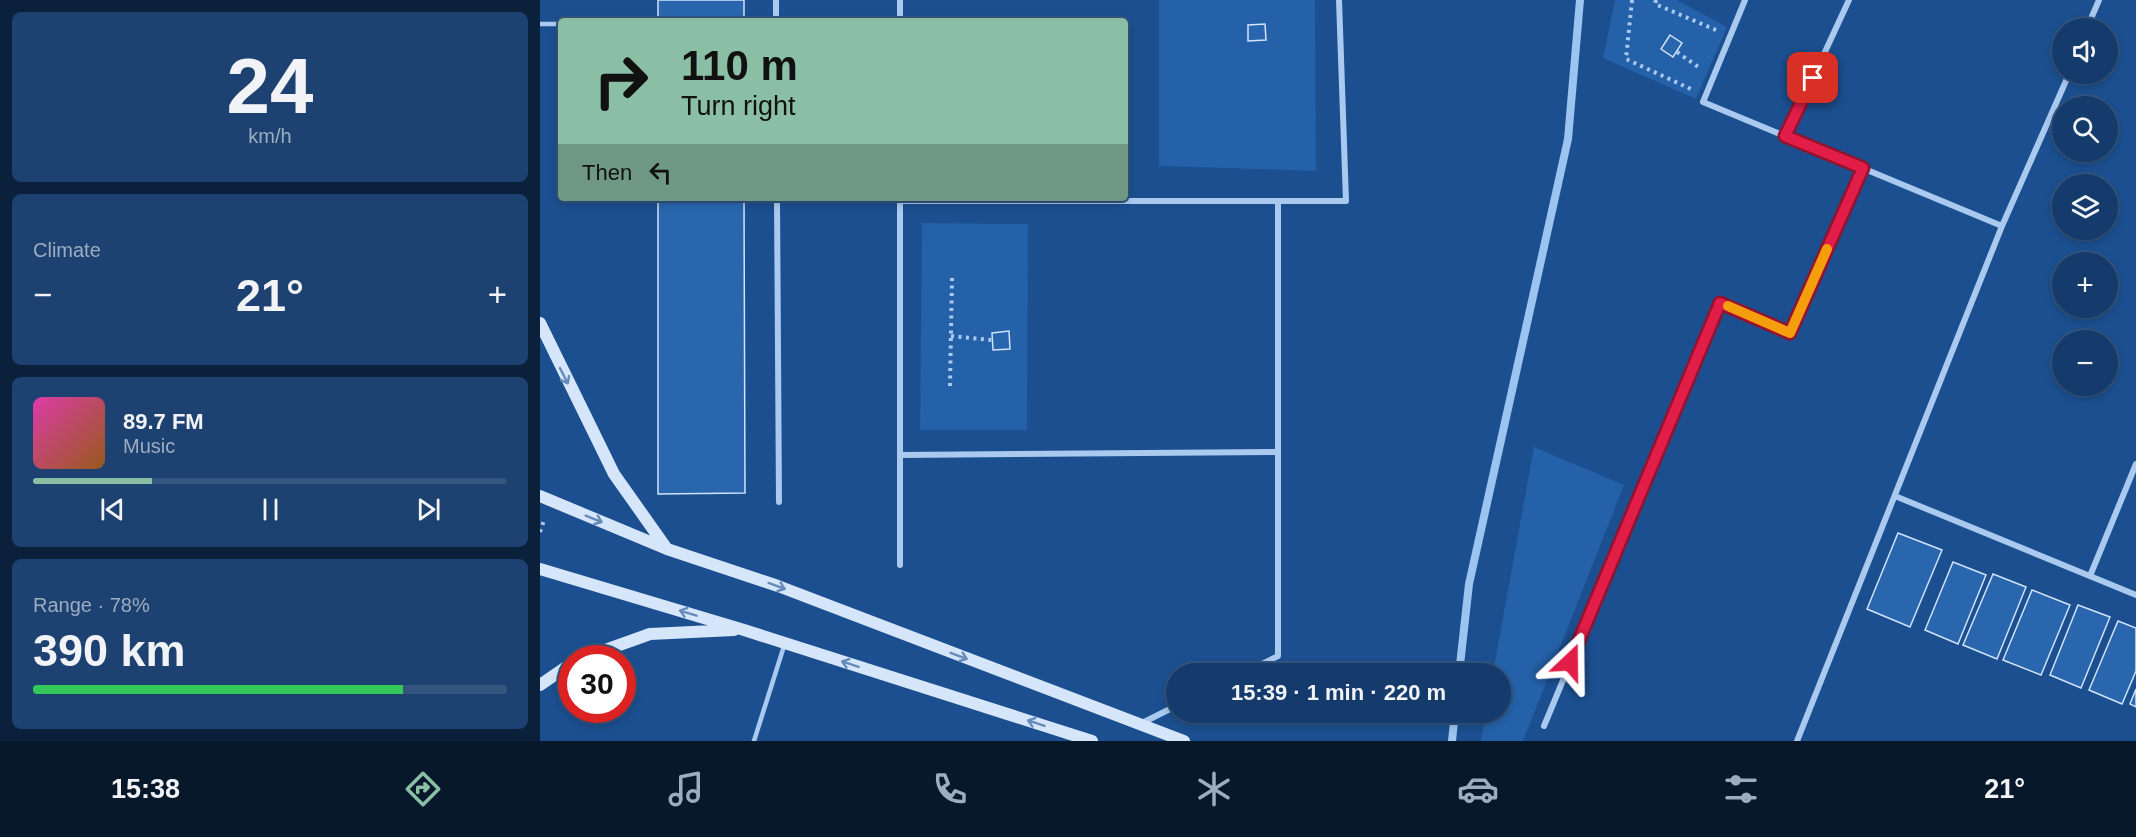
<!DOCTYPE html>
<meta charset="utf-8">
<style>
:root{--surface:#143b6b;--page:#1d4271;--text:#f1f3f6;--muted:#9dadc1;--line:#33557e;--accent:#8abfa5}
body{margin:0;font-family:Helvetica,sans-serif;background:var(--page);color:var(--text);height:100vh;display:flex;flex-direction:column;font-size:22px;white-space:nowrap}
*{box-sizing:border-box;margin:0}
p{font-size:20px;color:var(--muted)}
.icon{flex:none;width:33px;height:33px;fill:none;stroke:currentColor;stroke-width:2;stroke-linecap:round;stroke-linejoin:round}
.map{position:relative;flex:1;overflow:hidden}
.details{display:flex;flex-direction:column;gap:12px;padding:12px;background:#0b203b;width:540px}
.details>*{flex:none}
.top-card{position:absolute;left:18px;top:18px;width:570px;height:183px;border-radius:6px;box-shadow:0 3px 9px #0003,0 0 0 2px var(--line);background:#8abfa5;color:#111;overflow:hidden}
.buttons{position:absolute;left:1512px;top:18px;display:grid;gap:12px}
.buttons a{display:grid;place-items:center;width:66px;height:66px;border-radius:50%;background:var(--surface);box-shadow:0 3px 9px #0003,0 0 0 2px var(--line);font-size:30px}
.speed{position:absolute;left:18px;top:645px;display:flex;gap:12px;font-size:30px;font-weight:700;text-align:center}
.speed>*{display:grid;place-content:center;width:78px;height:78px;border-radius:50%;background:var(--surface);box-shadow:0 3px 9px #0003,0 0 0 2px var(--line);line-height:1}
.speed .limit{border:9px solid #d22;background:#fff;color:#111}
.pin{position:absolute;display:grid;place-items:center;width:51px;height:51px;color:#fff;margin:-26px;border-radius:12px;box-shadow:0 3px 9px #0006}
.me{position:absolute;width:66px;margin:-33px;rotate:23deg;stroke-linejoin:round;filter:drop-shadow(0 0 4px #0008)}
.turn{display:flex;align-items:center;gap:21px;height:126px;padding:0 24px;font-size:27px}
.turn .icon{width:78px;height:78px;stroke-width:2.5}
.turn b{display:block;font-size:42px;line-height:51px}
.then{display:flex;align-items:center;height:57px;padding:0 24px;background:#0003;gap:12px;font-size:22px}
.big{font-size:45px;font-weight:600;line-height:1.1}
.details .widget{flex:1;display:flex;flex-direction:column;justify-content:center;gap:9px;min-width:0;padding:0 21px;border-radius:9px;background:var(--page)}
.details .dial{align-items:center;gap:0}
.dial b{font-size:78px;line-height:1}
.song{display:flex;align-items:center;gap:18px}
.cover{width:72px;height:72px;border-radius:9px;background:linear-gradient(135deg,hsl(320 70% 55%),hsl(30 70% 35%))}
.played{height:6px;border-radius:3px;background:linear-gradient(90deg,var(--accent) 25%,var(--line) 25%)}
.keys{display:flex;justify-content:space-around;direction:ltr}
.heat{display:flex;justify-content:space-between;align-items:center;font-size:33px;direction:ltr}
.charge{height:9px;border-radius:4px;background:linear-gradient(90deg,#34c759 78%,var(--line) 0)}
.trip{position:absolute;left:626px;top:663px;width:345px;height:60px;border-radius:30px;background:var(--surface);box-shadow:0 3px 9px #0003,0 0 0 2px var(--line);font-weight:600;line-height:60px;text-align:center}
.dock{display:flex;height:96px;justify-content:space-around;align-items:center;background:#08182b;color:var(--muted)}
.dock .icon{width:42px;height:42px}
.dock .current{color:var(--accent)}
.dock b{font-size:27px;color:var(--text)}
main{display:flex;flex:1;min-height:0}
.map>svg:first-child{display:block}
</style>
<main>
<section class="details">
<div class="widget dial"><b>24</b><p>km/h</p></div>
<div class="widget"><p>Climate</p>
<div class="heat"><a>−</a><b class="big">21°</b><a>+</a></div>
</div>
<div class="widget">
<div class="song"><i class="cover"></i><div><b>89.7 FM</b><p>Music</p></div></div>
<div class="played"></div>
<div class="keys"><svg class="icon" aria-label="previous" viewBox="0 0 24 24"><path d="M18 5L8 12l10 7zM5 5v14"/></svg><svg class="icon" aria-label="pause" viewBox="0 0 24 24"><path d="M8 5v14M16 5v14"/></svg><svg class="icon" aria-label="next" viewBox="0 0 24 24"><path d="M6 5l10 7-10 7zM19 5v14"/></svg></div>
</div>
<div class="widget"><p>Range · 78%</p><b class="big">390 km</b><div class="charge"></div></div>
</section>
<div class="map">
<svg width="1596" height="741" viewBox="0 0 1596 741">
<rect width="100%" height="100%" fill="#1b4f8f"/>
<path fill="#2461a8" d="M 619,0 L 775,0 L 776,171 L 619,166 Z
M 1075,0 L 1137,0 L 1187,27 L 1156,99 L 1063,58 Z
M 382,223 L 488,224 L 487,430 L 380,430 Z
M 994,447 L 1084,485 L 983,741 L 941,741 L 946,713 L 960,712 L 960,674 L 953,673 Z"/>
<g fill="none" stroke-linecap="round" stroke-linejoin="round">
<path stroke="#9cc4f0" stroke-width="8" d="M 919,674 L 929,584 L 1028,139 L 1040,0
M 912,741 L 915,712"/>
</g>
<path fill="#2a66ad" stroke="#cfe3fa" stroke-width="1.5" d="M 118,0 L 204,0 L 204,21 L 118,21 Z
M 725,24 L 726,40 L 708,41 L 708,25 Z
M 1130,35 L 1142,43 L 1133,57 L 1121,49 Z
M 118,198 L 204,198 L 205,493 L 118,494 Z
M 469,331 L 470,349 L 453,350 L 452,333 Z
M 1358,533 L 1402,550 L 1370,627 L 1327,609 Z
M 1413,562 L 1446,575 L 1418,644 L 1385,630 Z
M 1453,574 L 1486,587 L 1457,659 L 1423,645 Z
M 1492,590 L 1530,605 L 1501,675 L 1463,660 Z
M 1538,605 L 1570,617 L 1541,688 L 1510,675 Z
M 1578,621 L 1596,628 L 1596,671 L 1582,704 L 1549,690 Z
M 1596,689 L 1596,707 L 1590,704 Z"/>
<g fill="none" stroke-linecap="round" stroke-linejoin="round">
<path stroke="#a9c9ee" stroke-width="4" stroke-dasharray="3 4.5" stroke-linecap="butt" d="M 1092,0 L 1086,59 L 1153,90
M 1116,0 L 1115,4 L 1176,30
M 1137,52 L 1161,69
M 411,336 L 452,340
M 410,386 L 412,277
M 0,532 L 4,520"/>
<path stroke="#a9c9ee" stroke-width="4.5" d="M 0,24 L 21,24
M 214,741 L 244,646"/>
<path stroke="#a9c9ee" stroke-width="6" d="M 236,0 L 236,21
M 1205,0 L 1163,102 L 1462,226
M 360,21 L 360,0
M 1547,28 L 1559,0
M 1246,136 L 1309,0
M 237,198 L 239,502
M 360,199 L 360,565
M 360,201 L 806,201 L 799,0
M 360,455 L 738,452
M 1355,496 L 1596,595
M 1550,576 L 1596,464
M 702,674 L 738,656 L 738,201
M 602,723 L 636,706
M 1004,726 L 1180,303 L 1250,332 L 1323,168
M 1257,741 L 1462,226 L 1529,74"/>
<path stroke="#d6e6fa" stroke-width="12" d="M 0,323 L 74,474 L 127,549
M 0,496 L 127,549 L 238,586 L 644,741
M 0,569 L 204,630 L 552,741
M 43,658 L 110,634 L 194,630
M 0,685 L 32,663"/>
</g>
<defs><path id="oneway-shaft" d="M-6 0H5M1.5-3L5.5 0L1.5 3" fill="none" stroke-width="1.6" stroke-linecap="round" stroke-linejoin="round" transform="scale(1.5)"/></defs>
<g stroke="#668bba">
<use href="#oneway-shaft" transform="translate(24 376) rotate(63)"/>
<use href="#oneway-shaft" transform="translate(54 519) rotate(22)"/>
<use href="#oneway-shaft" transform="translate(237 586) rotate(20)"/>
<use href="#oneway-shaft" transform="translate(148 613) rotate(-163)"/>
<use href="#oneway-shaft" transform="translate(419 656) rotate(21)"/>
<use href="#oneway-shaft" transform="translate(310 664) rotate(-162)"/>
<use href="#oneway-shaft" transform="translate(496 723) rotate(-162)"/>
</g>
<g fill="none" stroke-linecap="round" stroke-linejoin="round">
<defs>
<path id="route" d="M 1030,662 L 1180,303 L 1250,333 L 1323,168 L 1245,136 L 1273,78"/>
</defs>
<use href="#route" stroke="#92132f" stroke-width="15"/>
<use href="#route" stroke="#e11d48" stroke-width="10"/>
<path stroke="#f59e0b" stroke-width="10" d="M 1188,306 L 1250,333 L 1287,249"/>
</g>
</svg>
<div class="buttons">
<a><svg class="icon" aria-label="sound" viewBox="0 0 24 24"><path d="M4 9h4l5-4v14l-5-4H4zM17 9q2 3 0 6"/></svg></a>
<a><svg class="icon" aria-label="search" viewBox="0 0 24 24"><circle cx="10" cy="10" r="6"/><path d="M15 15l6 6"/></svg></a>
<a><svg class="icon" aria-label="layers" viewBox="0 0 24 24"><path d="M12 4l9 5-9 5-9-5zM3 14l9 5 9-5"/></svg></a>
<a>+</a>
<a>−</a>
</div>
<div class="speed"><div class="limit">30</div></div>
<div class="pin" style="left:1273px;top:78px;background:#d93025"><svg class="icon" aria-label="arrive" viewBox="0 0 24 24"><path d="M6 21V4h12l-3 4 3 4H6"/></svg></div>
<svg class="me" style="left:1030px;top:662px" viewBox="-20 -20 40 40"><path d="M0-17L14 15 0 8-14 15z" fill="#e11d48" stroke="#fff" stroke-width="4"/></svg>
<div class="trip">15:39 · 1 min · 220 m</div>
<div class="top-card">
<div class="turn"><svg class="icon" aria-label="right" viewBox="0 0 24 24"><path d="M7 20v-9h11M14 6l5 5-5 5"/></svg><div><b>110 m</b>Turn right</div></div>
<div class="then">Then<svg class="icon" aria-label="left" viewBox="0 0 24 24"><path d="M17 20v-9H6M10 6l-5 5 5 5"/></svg></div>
</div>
</div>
</main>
<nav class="dock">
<b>15:38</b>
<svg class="icon current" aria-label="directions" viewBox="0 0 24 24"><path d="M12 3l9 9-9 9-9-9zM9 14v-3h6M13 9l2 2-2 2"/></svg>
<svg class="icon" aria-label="music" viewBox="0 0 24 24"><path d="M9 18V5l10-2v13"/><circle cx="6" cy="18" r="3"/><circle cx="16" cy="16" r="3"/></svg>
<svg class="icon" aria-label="phone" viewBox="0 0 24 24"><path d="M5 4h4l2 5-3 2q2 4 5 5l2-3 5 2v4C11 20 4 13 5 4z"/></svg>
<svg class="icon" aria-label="climate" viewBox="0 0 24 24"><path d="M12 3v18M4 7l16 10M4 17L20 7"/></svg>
<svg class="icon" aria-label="car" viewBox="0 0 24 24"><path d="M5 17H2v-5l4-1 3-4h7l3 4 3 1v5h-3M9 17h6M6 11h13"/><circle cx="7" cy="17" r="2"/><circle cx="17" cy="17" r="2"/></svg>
<svg class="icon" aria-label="filters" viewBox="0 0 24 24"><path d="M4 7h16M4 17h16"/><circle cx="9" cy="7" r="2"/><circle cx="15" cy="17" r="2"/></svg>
<b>21°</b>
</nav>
